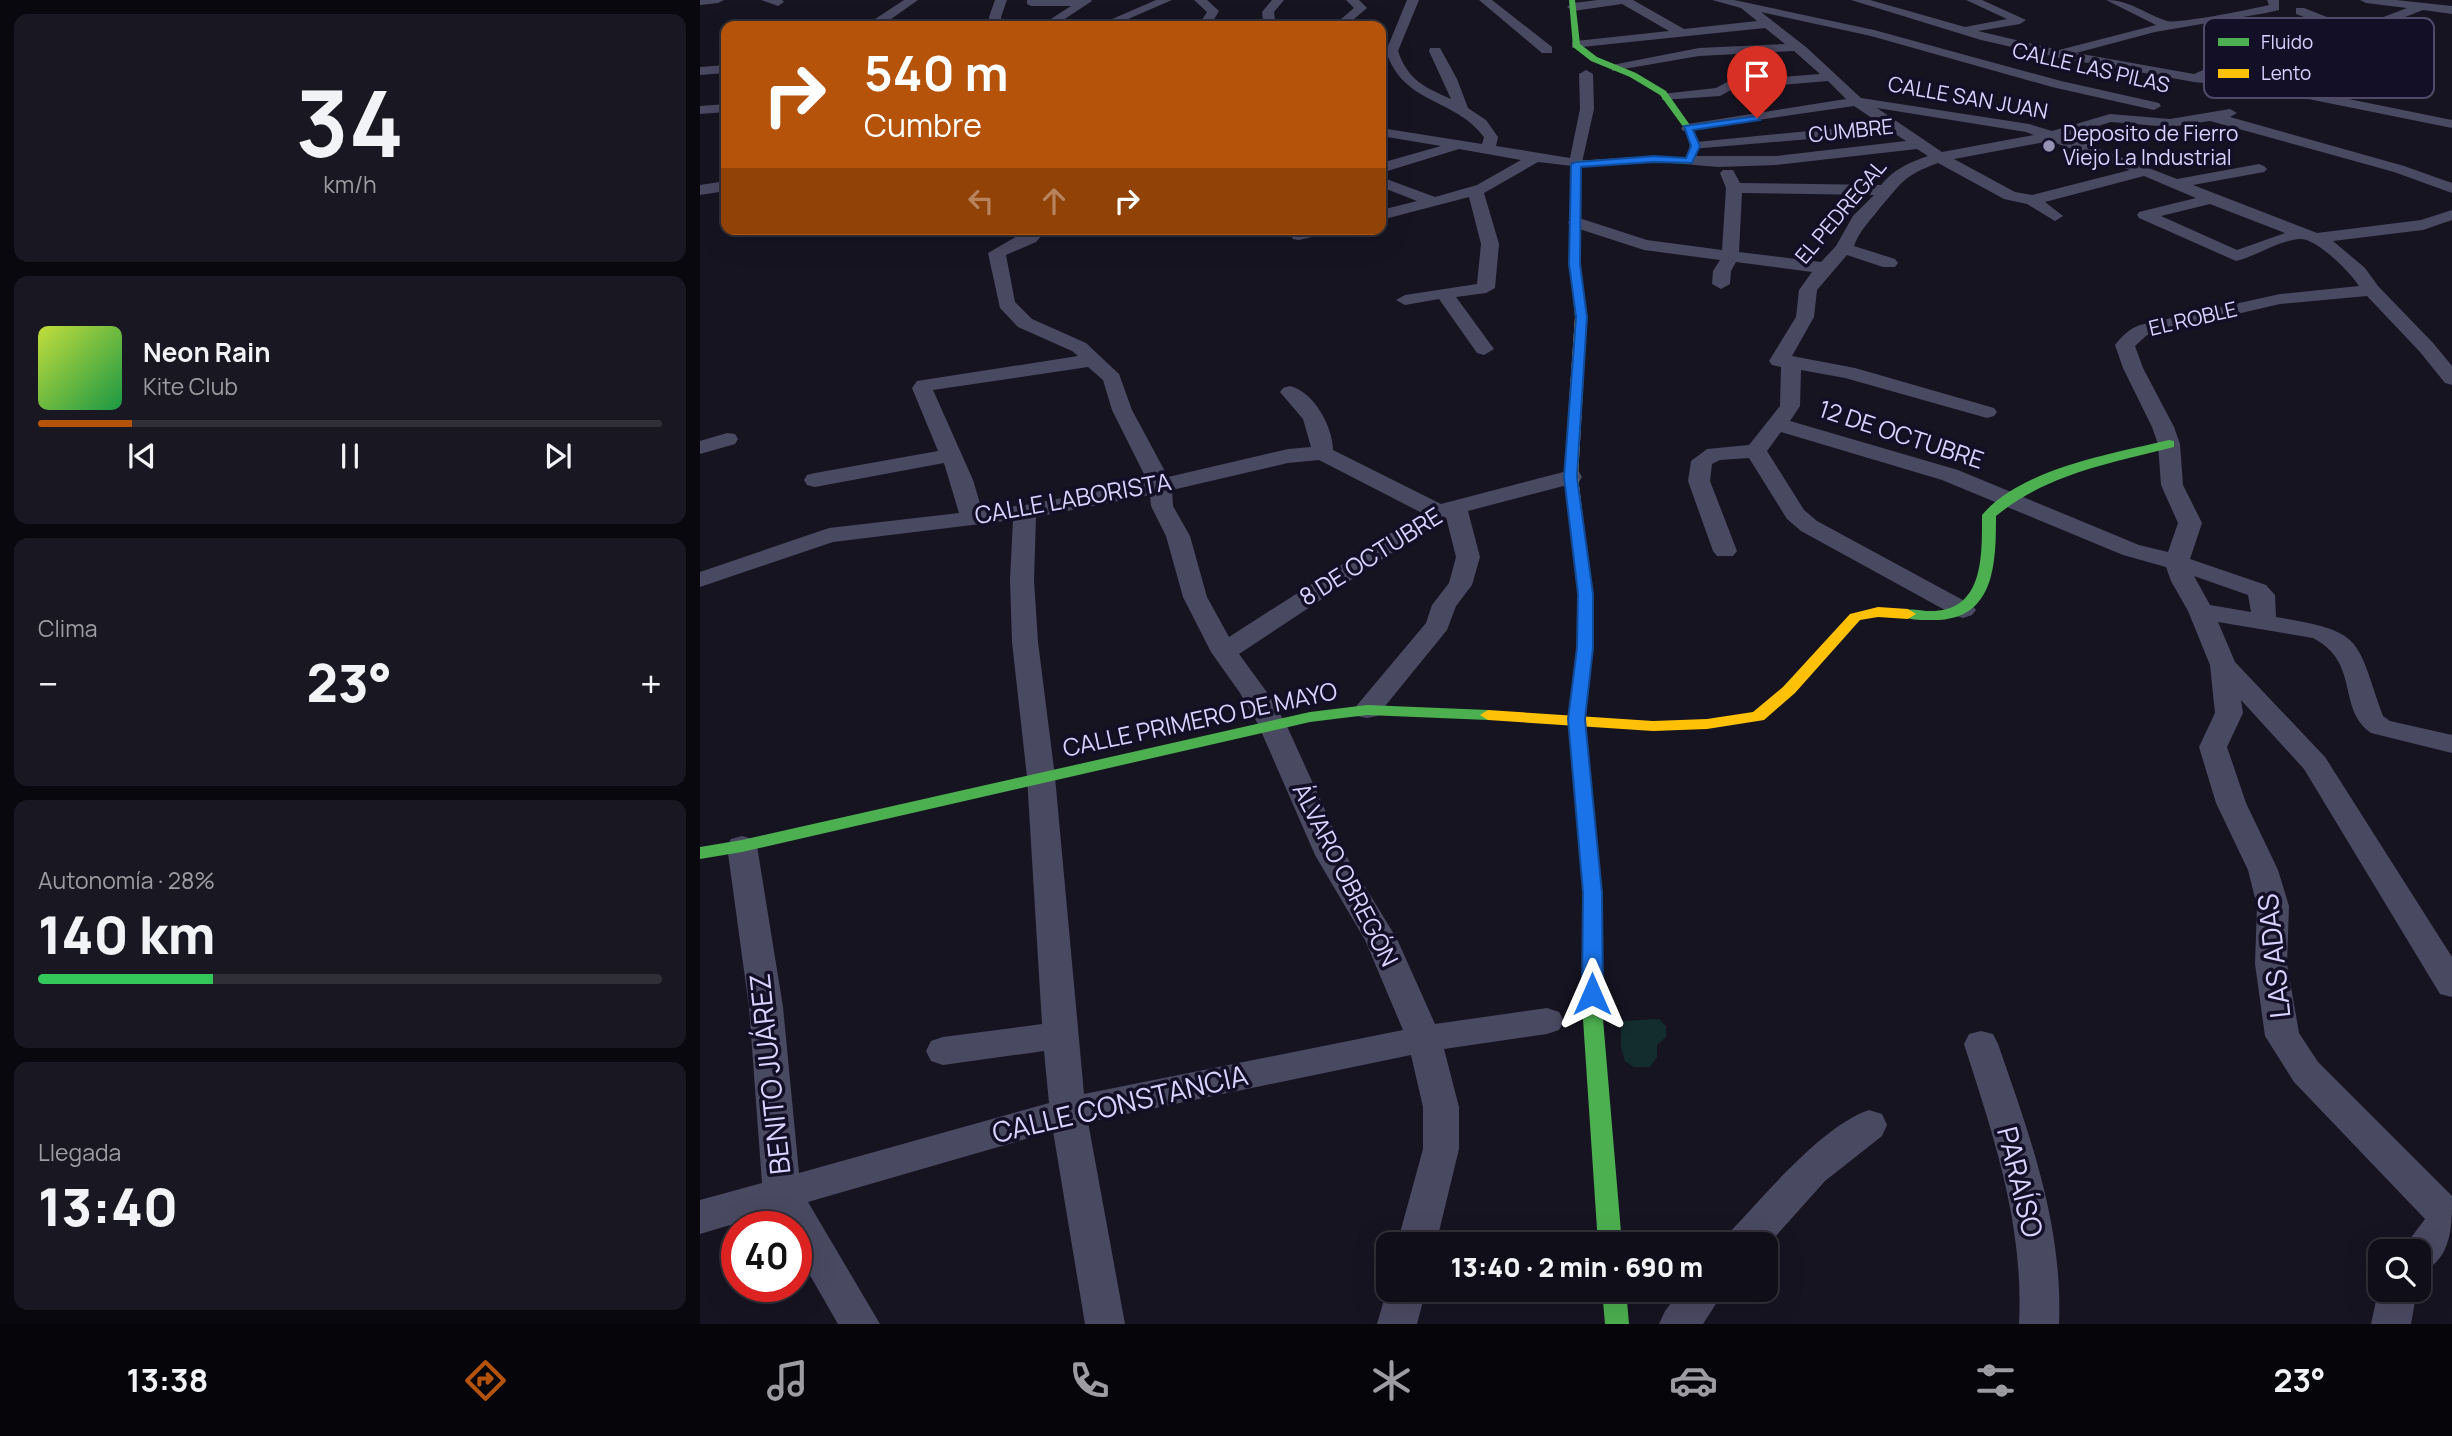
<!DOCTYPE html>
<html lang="es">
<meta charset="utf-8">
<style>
:root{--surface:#100f19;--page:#191822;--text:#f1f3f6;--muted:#9c9ca2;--line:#302f38;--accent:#b45309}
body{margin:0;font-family:Manrope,sans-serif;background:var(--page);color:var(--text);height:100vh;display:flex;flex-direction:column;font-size:26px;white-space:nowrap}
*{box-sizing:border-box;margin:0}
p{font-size:23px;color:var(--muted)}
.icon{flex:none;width:38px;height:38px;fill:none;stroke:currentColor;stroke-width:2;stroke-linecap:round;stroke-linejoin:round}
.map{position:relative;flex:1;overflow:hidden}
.side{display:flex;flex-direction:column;gap:14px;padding:14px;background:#09080e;width:700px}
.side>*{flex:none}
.guide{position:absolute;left:21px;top:21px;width:665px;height:214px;border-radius:14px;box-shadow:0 7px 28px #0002,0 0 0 2px var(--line);background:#b45309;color:#fff;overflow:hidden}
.tools{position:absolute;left:1668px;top:1239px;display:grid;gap:14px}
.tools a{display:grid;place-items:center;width:63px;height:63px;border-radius:14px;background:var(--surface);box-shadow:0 7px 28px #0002,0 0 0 2px var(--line);font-size:35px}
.speed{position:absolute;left:21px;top:1211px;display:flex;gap:14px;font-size:35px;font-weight:700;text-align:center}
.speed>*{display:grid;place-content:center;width:91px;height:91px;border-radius:50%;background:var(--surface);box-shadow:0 7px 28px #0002,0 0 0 2px var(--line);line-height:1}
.speed .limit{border:10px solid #d22;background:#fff;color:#111}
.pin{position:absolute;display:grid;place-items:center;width:60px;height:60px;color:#fff;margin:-72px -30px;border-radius:50% 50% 50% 0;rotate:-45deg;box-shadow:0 0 7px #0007}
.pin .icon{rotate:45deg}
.me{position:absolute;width:77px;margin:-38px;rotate:0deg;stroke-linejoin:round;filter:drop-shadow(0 0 5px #0008)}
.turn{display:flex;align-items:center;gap:24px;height:147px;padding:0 28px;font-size:32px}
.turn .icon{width:91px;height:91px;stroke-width:2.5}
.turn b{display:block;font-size:49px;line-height:60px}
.lanes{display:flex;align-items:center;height:66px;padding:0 28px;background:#0003;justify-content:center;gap:35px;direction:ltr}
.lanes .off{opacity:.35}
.big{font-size:52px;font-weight:800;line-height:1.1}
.side .card{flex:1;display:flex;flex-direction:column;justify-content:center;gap:10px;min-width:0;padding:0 24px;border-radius:14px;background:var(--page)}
.side .dial{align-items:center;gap:0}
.dial b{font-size:91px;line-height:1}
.song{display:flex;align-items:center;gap:21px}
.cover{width:84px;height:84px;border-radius:10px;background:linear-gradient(135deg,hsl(70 70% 55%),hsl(140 70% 35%))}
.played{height:7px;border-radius:4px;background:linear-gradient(90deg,var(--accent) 15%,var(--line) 15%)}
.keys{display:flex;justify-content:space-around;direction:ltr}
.heat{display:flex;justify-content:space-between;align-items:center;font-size:38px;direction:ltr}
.charge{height:10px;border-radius:5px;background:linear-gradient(90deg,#34c759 28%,var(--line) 0)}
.trip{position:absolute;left:676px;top:1232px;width:402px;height:70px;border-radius:14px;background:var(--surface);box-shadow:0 7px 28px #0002,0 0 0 2px var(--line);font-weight:800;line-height:70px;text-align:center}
.menu{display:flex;height:112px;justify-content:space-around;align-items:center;background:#06060a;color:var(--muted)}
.menu .icon{width:49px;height:49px}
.menu .active{color:var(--accent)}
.menu b{font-size:32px;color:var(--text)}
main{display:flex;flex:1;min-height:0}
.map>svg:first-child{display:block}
</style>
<main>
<section class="side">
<div class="card dial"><b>34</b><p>km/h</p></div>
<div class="card">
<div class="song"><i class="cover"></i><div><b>Neon Rain</b><p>Kite Club</p></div></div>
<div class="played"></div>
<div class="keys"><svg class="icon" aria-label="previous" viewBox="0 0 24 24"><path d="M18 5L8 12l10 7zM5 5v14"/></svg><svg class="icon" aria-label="pause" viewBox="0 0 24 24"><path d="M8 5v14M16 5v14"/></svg><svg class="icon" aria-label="next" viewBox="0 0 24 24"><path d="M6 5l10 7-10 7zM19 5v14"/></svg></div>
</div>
<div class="card"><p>Clima</p>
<div class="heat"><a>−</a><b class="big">23°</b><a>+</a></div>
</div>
<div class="card"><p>Autonomía · 28%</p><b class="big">140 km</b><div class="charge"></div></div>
<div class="card"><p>Llegada</p><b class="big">13:40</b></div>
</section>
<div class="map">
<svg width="1752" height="1324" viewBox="0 0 1752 1324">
<rect width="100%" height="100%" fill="#161421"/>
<path fill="#132c2d" d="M 959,1019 L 966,1026 L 966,1037 L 957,1045 L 957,1057 L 950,1067 L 934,1067 L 925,1061 L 921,1048 L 921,1021 Z"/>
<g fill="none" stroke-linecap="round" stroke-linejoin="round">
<path fill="#4a4962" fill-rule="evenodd" d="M 0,0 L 24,0 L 18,3 L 0,5 Z
M 61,0 L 82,0 L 84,2 L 78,6 Z
M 204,0 L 218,0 L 184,24 L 185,26 L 171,26 L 172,21 Z
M 295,0 L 307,0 L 301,17 L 302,26 L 290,26 L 289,17 Z
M 327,0 L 391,0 L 392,1 L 354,26 L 340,26 L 371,6 L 331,6 L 327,4 Z
M 456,0 L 472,0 L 412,26 L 396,26 Z
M 494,0 L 507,0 L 519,11 L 510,26 L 498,26 L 507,12 Z
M 572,0 L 584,0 L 574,12 L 575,20 L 570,26 L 558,26 L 563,20 L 562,12 Z
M 646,0 L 659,0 L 667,8 L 646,26 L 633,26 L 654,8 Z
M 707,0 L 719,0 L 698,51 C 708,80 724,87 751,99 L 729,51 L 730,48 L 740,48 L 757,79 L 768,108 L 786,120 L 798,137 L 796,146 L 870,158 L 880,109 L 879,74 L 886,70 L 893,74 L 894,109 L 881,167 L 838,162 L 784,193 L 799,244 L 795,288 L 786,293 L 756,297 L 794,349 L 784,355 L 777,353 L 739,299 L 705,305 L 696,300 L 705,295 L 777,284 L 781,244 L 769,197 L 681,220 L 681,210 L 717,201 L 681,187 L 681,177 L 735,197 L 777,185 L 821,160 L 759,149 L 681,173 L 681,163 L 741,146 L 681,136 L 681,128 L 782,144 L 784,137 C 754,97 703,105 686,51 Z
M 779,0 L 792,0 L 852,47 L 852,53 L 842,53 Z
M 898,0 L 933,0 L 984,29 L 1057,21 L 1041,8 L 1012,0 L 1034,0 L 1174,30 L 1361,81 L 1459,103 L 1461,106 L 1454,110 L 1352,87 L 1171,36 L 1061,12 L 1106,47 L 1161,98 L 1329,124 L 1352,131 L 1410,114 L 1470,119 L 1530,109 L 1537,113 L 1530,117 L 1704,166 L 1752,183 L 1752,193 L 1694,172 L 1510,121 L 1470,127 L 1411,122 L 1366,136 L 1477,179 L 1559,164 L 1564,166 L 1567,169 L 1564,172 L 1493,185 L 1617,233 L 1721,220 L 1752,210 L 1752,220 L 1723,230 L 1633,241 L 1665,268 L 1678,286 L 1734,344 L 1752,366 L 1752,385 L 1745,383 L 1720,352 L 1667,296 L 1580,304 L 1447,335 L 1435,346 L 1443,368 L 1474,427 L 1480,444 L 1483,485 L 1502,523 L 1490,559 L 1566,585 L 1575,595 L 1576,617 C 1665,632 1655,637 1683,716 L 1690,721 L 1752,735 L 1752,753 L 1671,733 C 1636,708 1661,663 1613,638 L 1518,622 L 1535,662 L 1625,757 L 1752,957 L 1752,997 L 1740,994 L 1604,769 L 1541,700 L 1543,713 L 1527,747 L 1546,803 L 1578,870 L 1589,906 L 1587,964 L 1599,1033 L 1618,1062 L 1752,1196 C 1752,1229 1752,1260 1718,1274 L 1718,1251 L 1701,1251 L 1725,1219 L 1594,1082 L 1565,1036 L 1555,964 L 1557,906 L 1548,870 L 1516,803 L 1499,747 L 1515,713 L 1510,665 L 1488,611 L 1471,581 L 1466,567 L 1423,555 L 1242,480 L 1081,432 L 1067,451 L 1104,510 L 1117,521 L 1272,605 L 1276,610 L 1272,615 L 1263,618 L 1254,615 L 1101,531 L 1087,519 L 1049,458 L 1020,460 L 1012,464 L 1010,481 L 1037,551 L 1033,556 L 1017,556 L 1013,551 L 988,481 L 991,461 L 1007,449 L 1049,445 L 1080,406 L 1081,367 L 1072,365 L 1069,361 L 1096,317 L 1099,290 L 1112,272 L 1036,262 L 1031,271 L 1030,284 L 1021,289 L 1012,284 L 1013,271 L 1020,260 L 944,250 L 870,226 L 868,222 L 876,217 L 947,240 L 1022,250 L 1026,188 L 1020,173 L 1023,170 L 1033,170 L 1040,183 L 1181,185 C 1194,169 1208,163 1228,156 L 1217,149 L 1076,165 L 1018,167 L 984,164 L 981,161 L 989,156 L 1076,156 L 1206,141 L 1192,132 L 991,149 L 989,146 L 996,142 L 1181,124 L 1154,106 L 983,131 L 981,128 L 988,124 L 1146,99 L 1128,81 L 1033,89 L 1020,96 L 962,100 L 962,94 L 1016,88 L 1029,81 L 1120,74 L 1094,51 L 999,56 L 912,71 L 912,65 L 999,48 L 1085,44 L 1065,28 L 872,48 L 872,42 L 876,41 L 969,31 L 922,4 L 873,11 L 867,7 L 873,3 ZM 1177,108 L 1326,132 L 1334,135 L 1242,152 ZM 1350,141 L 1430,170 L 1332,195 L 1315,192 L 1254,159 ZM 1238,163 L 1304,199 L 1327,204 L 1355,221 L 1363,216 L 1345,202 L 1444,176 L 1496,198 L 1439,212 L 1437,215 L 1439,218 L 1536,261 C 1557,256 1578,241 1599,239 C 1616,237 1650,272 1659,286 L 1580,294 L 1440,325 C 1430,328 1421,337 1415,345 L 1423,368 L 1452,427 L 1458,444 L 1461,485 L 1478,523 L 1468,552 L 1439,545 L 1258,470 L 1090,421 L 1100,406 L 1101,370 L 1145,378 L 1287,418 L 1294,416 L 1297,412 L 1294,408 L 1155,368 L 1092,356 L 1114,317 L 1117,290 L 1147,255 L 1183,267 L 1195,267 L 1198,263 L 1195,259 L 1154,246 C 1160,230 1169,222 1179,209 C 1202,183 1202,176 1238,163 ZM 1042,193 L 1174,195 L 1153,216 L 1136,246 L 1121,262 L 1039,252 ZM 1510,204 L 1585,233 L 1537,250 L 1461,216 ZM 1494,576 L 1548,595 L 1551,612 L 1510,605 Z
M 1151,0 L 1170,0 L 1265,27 L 1307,19 L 1266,0 L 1282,0 L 1326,20 L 1320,24 L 1278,31 L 1359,50 L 1456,25 L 1406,0 C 1430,0 1445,14 1467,21 C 1478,24 1553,9 1569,5 L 1567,0 L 1579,0 L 1579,10 L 1566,13 L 1455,32 L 1376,53 L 1494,74 L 1535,56 L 1649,34 L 1596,14 L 1596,8 L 1604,8 L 1655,28 L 1707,8 L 1666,3 L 1660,0 L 1696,0 L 1752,6 L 1752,14 L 1723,10 L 1662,34 L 1661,39 L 1544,62 L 1511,76 L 1589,87 L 1607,83 L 1651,62 L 1706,51 L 1712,55 L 1711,58 L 1652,71 L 1609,91 L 1752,120 L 1752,128 L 1554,88 L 1494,82 L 1360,58 L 1281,40 Z
M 26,65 L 26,73 L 0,75 L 0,67 Z
M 26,104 L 26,112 L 0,114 L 0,106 Z
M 26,181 L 26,191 L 0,195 L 0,185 Z
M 329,229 L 347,229 L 336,242 L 306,255 L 315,302 L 332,319 L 386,343 L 419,374 L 432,410 L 468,477 L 588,449 L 611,447 L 603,419 L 580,392 L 583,388 L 590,386 C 614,392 633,427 633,450 L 741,504 L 871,470 L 879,472 L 882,477 L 879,482 L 768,511 L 780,557 L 772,585 L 756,606 L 747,630 L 677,716 L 667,718 L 657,716 L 653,710 L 726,623 L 732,605 L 749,583 L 756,557 L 746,517 L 539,654 L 566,691 L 586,724 L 645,854 L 697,939 L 735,1024 L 847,1008 L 859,1012 L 864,1021 L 859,1030 L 847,1034 L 744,1049 L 759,1107 L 759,1149 L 736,1244 L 697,1244 L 723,1149 L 723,1107 L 711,1055 L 388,1122 L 425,1324 L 385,1324 L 353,1131 L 108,1202 L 180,1324 L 138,1324 L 96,1251 L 96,1227 L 82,1227 L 74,1212 L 0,1234 L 0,1200 L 62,1183 L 49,1007 L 27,846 L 31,839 L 42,836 L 53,839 L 57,846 L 83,1007 L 99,1173 L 349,1103 L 344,1051 L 243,1065 L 231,1061 L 226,1051 L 231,1041 L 243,1037 L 342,1024 L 327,777 L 312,642 L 310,580 L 313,520 L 133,542 L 0,587 L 0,572 L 129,528 L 259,513 L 244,463 L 115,487 L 107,485 L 104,480 L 107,475 L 115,473 L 238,451 L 212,388 L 217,381 L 378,356 L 372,351 L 318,327 L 300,308 L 288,253 ZM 388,367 L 403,380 L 412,410 L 448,482 L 325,505 L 282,510 L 273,480 L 233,390 ZM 619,460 L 722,513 L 529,637 L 507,597 L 490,536 L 473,506 L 472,490 L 588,463 ZM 450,495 L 451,506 L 466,536 L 483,597 L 511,652 L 540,693 L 558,724 L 615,855 L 665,940 L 703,1030 L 384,1094 L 355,777 L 338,642 L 334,580 L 336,517 Z
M 602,229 L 631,229 L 629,233 L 599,240 L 593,239 L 591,235 L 593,231 Z
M 27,433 L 35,434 L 38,439 L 35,444 L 0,454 L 0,441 Z
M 1281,1031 L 1293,1034 L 1298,1044 C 1330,1136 1363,1225 1359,1324 L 1319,1324 C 1324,1224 1294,1138 1264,1044 L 1269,1034 Z
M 1169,1110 L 1182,1114 L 1187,1125 L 1182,1136 L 1125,1181 L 1066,1247 L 1066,1244 L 1025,1244 L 1030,1232 C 1065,1195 1122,1126 1169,1110 Z
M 1680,1283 L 1680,1290 L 1717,1290 L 1711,1324 L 1671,1324 Z
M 688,1286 L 688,1290 L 726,1290 L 717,1324 L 677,1324 Z
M 981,1290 L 1025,1290 L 1003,1324 L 959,1324 L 965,1311 Z"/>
<path fill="#4caf50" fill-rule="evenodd" d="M 869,0 L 875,0 L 880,44 L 897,57 L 936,73 L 966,91 L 992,128 L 1000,146 L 994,161 L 989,164 L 954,162 L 881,166 L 880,264 L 887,317 L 881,320 L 875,317 L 870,264 L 871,164 L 876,161 L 954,156 L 986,158 L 992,146 L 984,128 L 960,95 L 930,77 L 891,61 L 873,47 Z
M 1469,440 L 1474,441 L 1474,447 C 1411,463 1347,474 1296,516 C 1296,564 1295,622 1231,620 C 1221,620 1208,621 1200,614 C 1207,607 1216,610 1226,611 C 1284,614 1282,558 1282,515 C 1322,468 1412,454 1469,440 Z
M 878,700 L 886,705 L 884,719 L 901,893 L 903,1019 L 922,1244 L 898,1244 L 883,1019 L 883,893 L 868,719 L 870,705 Z
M 667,705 L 788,710 L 796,715 L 788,720 L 667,715 L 610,722 L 42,852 L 0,859 L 0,847 L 42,840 L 610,712 Z
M 902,1290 L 926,1290 L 929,1324 L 905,1324 Z"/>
<path fill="#ffc107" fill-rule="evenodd" d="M 881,314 L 887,317 L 878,477 L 892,594 L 893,648 L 886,705 L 878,710 L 870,705 L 877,648 L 878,594 L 864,477 L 875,317 Z
M 1178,607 L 1208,609 L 1216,614 L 1208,619 L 1178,617 L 1160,620 L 1095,693 L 1064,720 L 1058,721 L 1007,729 L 953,731 L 788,720 L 780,715 L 788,710 L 953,721 L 1007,719 L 1053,712 L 1083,687 L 1150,614 Z"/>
</g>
<path fill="#1a73e8" stroke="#114b97" stroke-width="2" d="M 1057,116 L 1060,120 L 993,130 L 1000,146 L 992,163 L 954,162 L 881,167 L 880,264 L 887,317 L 877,477 L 893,594 L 893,648 L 885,719 L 902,893 L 903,994 L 900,999 L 892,1002 L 885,999 L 882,994 L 883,893 L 868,719 L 877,648 L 878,594 L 864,477 L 876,317 L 869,264 L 871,164 L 876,162 L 954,156 L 986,158 L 991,146 L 984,126 Z"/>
<circle fill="#9591b1" stroke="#130f26" stroke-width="2.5" cx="1349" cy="146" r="7"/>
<g text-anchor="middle" stroke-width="7" stroke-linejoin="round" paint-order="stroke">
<g font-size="21" fill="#d9d4ff" stroke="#130f26">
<text transform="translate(1391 68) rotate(13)" y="7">CALLE LAS PILAS</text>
<text transform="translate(1268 98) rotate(10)" y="7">CALLE SAN JUAN</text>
<text transform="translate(1151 131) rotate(-6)" y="7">CUMBRE</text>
<text transform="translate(1141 212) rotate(-50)" y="7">EL PEDREGAL</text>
<text transform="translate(1493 319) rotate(-13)" y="7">EL ROBLE</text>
</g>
<g font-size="21" fill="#d9d4ff" stroke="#130f26" text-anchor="start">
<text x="1363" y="141">Deposito de Fierro<tspan x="1363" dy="24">Viejo La Industrial</tspan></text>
</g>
<g font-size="24" fill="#d9d4ff" stroke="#130f26">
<text transform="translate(1201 435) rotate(18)" y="8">12 DE OCTUBRE</text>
<text transform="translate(373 499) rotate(-10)" y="8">CALLE LABORISTA</text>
<text transform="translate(671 557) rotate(-32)" y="8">8 DE OCTUBRE</text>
<text transform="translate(500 720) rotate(-12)" y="8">CALLE PRIMERO DE MAYO</text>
<text transform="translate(645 875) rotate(63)" y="8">ÁLVARO OBREGÓN</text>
</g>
<g font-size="28" fill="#d9d4ff" stroke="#130f26">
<text transform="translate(1574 956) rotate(-96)" y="10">LAS ADAS</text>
<text transform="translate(70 1074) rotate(-96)" y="10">BENITO JUÁREZ</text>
<text transform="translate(420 1104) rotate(-13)" y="10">CALLE CONSTANCIA</text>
<text transform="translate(1320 1182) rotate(76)" y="10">PARAÍSO</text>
</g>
</g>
<rect x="1504" y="18" width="230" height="80" rx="10" fill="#130f26" stroke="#4e4a67" stroke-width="2"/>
<rect x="1518" y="38" width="31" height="8" fill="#4caf50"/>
<rect x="1518" y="69" width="31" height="9" fill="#ffc107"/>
<g font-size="19" fill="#d9d4ff">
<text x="1561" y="49">Fluido</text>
<text x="1561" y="80">Lento</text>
</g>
</svg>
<div class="tools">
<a><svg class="icon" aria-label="search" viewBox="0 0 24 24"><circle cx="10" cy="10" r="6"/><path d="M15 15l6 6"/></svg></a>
</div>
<div class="speed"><div class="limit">40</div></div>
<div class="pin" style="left:1057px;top:118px;background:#d93025"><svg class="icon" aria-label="arrive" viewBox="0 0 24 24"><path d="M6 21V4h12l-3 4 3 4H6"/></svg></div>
<svg class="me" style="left:892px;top:994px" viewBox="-20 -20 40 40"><path d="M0-17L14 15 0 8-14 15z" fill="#1a73e8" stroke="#fff" stroke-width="4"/></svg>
<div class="trip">13:40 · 2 min · 690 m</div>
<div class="guide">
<div class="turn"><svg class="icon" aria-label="right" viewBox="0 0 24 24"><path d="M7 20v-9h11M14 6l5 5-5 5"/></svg><div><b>540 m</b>Cumbre</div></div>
<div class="lanes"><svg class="icon off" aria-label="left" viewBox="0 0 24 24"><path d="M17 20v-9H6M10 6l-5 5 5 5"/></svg><svg class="icon off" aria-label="ahead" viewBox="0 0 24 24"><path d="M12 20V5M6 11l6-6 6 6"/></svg><svg class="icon" aria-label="right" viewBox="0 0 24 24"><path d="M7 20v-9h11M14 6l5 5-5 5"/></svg></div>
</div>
</div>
</main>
<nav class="menu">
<b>13:38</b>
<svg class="icon active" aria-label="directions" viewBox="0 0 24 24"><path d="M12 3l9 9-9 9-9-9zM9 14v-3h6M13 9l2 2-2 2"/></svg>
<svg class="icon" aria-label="music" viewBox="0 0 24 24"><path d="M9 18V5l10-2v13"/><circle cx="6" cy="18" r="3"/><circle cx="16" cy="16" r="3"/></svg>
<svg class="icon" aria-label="phone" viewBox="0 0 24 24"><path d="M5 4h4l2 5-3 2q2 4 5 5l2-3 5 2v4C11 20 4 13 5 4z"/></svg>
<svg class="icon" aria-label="climate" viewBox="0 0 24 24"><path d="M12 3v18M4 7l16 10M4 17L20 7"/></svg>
<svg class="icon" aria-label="car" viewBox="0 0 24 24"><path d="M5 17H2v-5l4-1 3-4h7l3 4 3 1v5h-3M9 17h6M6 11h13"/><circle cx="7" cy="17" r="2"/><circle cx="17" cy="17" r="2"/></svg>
<svg class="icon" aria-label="filters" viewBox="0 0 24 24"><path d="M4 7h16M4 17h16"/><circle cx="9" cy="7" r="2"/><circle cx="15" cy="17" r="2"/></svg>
<b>23°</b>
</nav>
